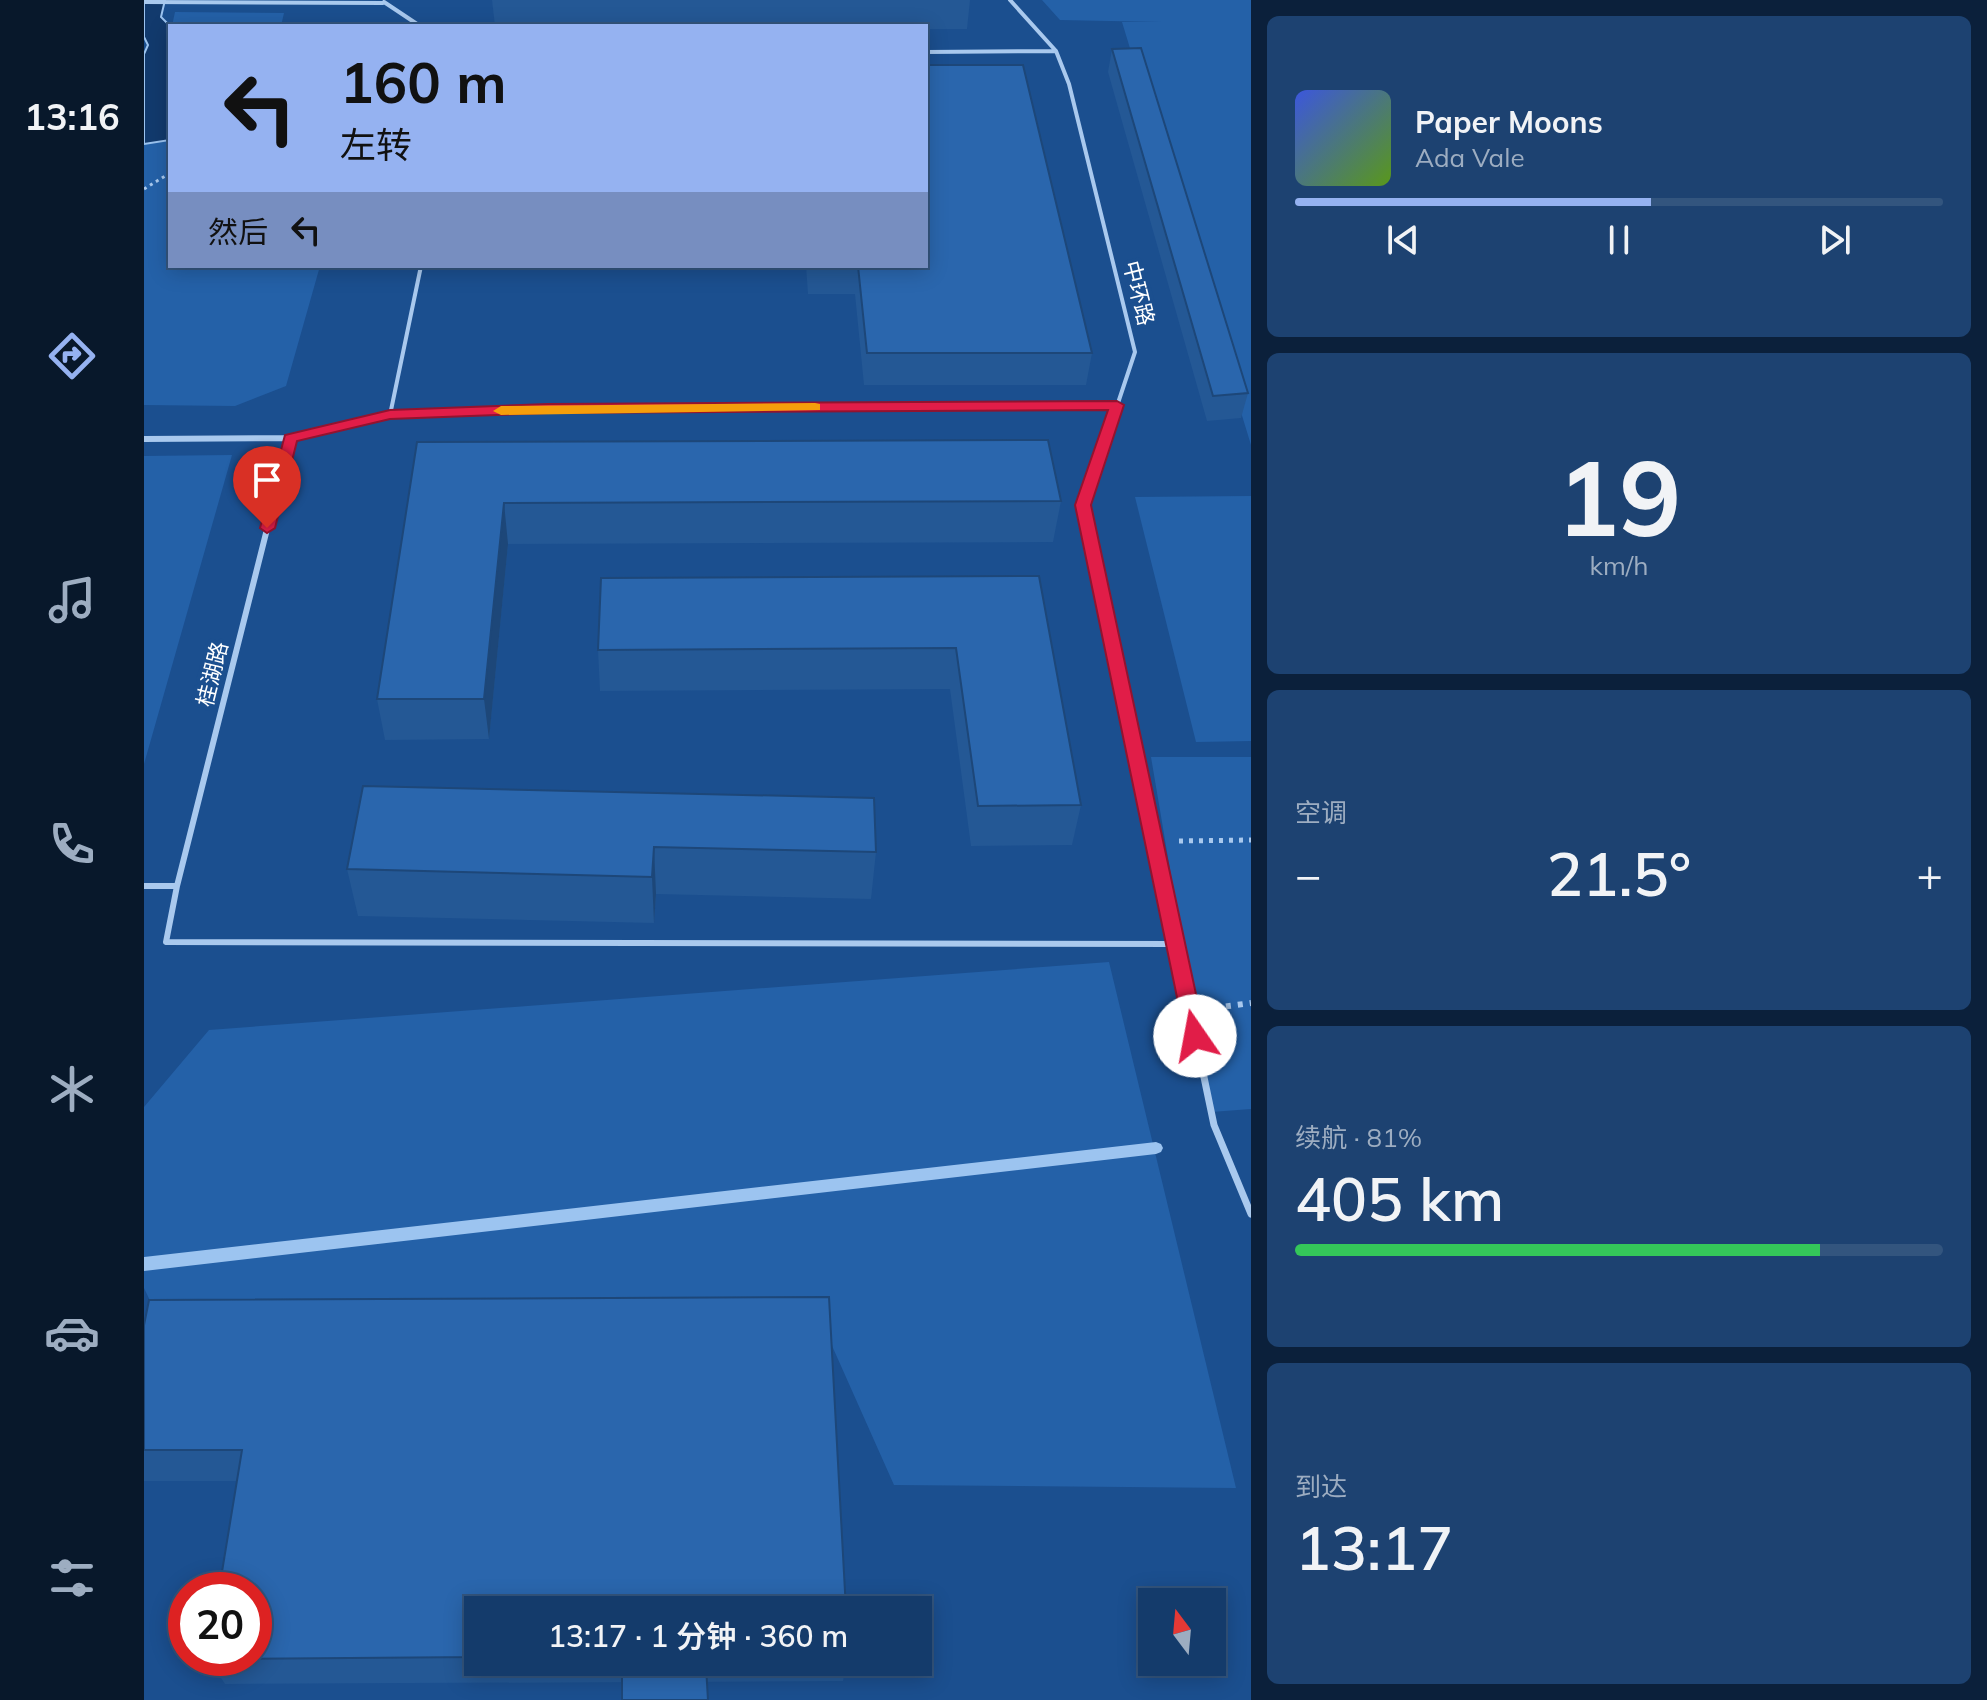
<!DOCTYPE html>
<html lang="zh">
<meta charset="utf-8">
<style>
:root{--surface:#143b6b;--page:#1d4271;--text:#f1f3f6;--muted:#9dadc1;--line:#33557e;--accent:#95b2f1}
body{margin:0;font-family:Mulish,"Noto Sans SC",sans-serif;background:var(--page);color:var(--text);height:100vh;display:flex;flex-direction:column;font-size:30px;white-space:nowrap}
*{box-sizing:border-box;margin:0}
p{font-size:26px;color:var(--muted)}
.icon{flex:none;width:44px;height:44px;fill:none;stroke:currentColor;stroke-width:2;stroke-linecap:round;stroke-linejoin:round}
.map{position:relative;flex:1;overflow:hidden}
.sheet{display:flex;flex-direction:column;gap:16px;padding:16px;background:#0b203b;width:736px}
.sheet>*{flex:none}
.hud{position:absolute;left:24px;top:24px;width:760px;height:244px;border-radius:0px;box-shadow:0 4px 20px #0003,0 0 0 2px var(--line);background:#95b2f1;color:#111;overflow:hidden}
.needle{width:52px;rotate:344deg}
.controls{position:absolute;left:994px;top:1588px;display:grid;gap:16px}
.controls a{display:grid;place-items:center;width:88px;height:88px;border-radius:0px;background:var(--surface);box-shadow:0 4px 20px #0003,0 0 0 2px var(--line);font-size:40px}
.speed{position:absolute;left:24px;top:1572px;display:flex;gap:16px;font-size:40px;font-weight:700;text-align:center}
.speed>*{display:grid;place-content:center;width:104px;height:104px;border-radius:50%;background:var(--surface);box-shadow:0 4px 20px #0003,0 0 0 2px var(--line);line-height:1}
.speed .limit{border:12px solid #d22;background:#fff;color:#111}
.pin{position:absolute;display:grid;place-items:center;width:68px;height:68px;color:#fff;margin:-82px -34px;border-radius:50% 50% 50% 0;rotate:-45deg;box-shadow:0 0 8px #0007}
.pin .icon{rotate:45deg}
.me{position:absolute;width:88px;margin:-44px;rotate:348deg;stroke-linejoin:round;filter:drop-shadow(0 0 6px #0008)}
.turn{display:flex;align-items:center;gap:28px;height:168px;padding:0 40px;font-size:36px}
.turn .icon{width:104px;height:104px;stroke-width:2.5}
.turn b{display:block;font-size:56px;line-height:68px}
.then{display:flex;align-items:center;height:76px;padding:0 40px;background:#0003;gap:16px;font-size:30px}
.big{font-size:60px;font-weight:600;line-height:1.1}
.sheet .widget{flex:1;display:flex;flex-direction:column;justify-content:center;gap:12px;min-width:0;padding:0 28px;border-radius:12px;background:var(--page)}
.sheet .dial{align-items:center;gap:0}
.dial b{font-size:104px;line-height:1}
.song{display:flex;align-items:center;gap:24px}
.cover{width:96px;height:96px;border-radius:12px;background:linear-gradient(135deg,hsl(230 70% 55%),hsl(90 70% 35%))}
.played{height:8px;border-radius:4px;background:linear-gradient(90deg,var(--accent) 55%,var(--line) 55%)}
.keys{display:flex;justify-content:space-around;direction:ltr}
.heat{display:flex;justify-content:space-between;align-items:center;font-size:44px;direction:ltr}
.charge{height:12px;border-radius:6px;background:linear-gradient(90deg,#34c759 81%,var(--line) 0)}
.trip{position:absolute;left:320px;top:1596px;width:468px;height:80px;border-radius:0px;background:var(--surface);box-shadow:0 4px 20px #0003,0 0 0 2px var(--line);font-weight:600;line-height:80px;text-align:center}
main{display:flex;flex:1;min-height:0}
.tabs{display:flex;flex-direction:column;width:144px;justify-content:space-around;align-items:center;background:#08182b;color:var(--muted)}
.tabs .icon{width:56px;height:56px}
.tabs .active{color:var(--accent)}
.tabs b{font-size:36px;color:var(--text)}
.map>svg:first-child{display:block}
</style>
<main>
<nav class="tabs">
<b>13:16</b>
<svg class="icon active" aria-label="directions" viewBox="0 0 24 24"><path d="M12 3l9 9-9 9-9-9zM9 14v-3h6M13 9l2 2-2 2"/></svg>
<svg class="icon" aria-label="music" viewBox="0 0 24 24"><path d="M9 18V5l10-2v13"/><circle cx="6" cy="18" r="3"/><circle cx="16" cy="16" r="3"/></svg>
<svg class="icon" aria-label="phone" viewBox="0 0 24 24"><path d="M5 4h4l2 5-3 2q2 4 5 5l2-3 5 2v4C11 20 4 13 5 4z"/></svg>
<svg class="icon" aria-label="climate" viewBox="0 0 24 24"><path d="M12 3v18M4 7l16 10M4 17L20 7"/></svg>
<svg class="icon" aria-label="car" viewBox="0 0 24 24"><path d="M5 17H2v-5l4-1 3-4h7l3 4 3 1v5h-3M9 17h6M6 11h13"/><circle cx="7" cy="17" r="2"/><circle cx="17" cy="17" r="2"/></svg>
<svg class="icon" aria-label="filters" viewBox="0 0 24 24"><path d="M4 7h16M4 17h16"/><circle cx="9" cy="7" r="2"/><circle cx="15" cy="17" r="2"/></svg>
</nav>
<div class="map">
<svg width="1107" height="1700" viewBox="0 0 1107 1700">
<rect width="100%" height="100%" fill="#1b4f8f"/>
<path fill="#2461a8" d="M 898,0 L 1107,0 L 1107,445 L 978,22 L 1017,22 L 916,20 Z
M 31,12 L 140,13 L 137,26 L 28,26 Z
M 26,140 L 26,266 L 176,266 L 142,386 L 91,406 L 0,405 L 0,144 Z
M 88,455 L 0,764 L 0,456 Z
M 1107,496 L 1107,741 L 1052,742 L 991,497 Z
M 1007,757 L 1107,757 L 1107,1109 L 1067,1112 Z
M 965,962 L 1092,1488 L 750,1485 L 681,1330 L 22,1334 L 0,1288 L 0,1107 L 65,1030 Z"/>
<path fill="#123a6d" stroke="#9cc4f0" stroke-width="2" d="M 0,0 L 21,0 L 17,17 L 26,26 L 26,140 L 0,144 L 0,54 L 4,45 L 0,37 Z"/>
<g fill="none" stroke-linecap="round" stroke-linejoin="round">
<path fill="#9cc4f0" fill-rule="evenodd" d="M 1012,1142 L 1017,1144 L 1019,1148 L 1017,1152 L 1012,1154 L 0,1271 L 0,1257 Z"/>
<path stroke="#a9c9ee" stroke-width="3" stroke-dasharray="3 4" stroke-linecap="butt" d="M 0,189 L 26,173"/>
<path stroke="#a9c9ee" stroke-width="5" stroke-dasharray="4 6" stroke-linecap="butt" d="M 1035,841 L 1107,840"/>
<path stroke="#a9c9ee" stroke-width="6" stroke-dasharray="5 7" stroke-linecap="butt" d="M 1070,1008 L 1107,1003"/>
<path stroke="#a9c9ee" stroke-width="4" d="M 866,0 L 912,51 L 925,84 L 991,352 L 968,421
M 0,2 L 239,3
M 240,2 L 276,26
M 782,52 L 912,51
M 246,415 L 277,266
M 220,421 L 246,415 L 404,409 L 973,405"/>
<path stroke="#a9c9ee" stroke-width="6" d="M 968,419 L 939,505 L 1038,974
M 0,439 L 146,438 L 229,419
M 0,886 L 33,886 L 146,438
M 33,886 L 22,942 L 1031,944"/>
<path stroke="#a9c9ee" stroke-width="7" d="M 1038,972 L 1070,1125 L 1107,1214"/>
</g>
<path fill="#245895" d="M 348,0 L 826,0 L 823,29 L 782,29 L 782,26 L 351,26 Z
M 968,49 L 1104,393 L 1097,418 L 1063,421 L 964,72 Z
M 662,266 L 782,266 L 948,353 L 942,385 L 720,385 L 711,294 L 664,294 Z
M 273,442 L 917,501 L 909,542 L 364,544 L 345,739 L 241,740 L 233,699 Z
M 895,576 L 937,805 L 928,845 L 827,846 L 806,689 L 456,691 L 454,650 Z
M 730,798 L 732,852 L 727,899 L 512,894 L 510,923 L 214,916 L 203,869 Z
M 0,1325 L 334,1610 L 334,1662 L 703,1662 L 699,1681 L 81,1684 L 64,1658 L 93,1481 L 0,1481 Z"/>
<path fill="#1d4779" d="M 360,503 L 364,544 L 345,739 L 340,699 Z
M 510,847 L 512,894 L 510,923 L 508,877 Z"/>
<path fill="#2a66ad" stroke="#1d4779" stroke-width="2" d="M 997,48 L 1104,393 L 1069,396 L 968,49 Z
M 782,65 L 879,65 L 948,353 L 723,353 L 714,266 L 782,266 Z
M 904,440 L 917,501 L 360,503 L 340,699 L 233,699 L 273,442 Z
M 895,576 L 937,805 L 834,806 L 812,648 L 454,650 L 457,578 Z
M 219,786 L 730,798 L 732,852 L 510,847 L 508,877 L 203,869 Z
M 685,1297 L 702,1610 L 334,1610 L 334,1657 L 64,1659 L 110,1658 L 110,1590 L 75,1590 L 98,1450 L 0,1450 L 0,1325 L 5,1300 Z
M 478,1666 L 562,1666 L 564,1700 L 478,1700 Z"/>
<path fill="#e11d48" stroke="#92132f" stroke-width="2" d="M 973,401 L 980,405 L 947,505 L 1061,1036 L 1058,1042 L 1051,1044 L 1044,1042 L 1041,1036 L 931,505 L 964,410 L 404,413 L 246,419 L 153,441 L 131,528 L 123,533 L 116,528 L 141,435 L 246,410 L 404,404 Z"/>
<path fill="#f59e0b" d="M 671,403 L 676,404 L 676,410 L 357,415 L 349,411 L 357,406 Z"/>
<g text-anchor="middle" stroke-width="8" stroke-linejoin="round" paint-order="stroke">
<g font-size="22" fill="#fff" stroke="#1b4f8f">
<text transform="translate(995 293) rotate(76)" y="8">中环路</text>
<text transform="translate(68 674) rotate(-76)" y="8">桂湖路</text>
</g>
</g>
</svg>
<div class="controls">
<a><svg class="needle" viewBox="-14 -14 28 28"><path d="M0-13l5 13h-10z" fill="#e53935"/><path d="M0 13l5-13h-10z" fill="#9dadc1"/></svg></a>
</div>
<div class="speed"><div class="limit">20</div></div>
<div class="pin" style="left:123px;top:528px;background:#d93025"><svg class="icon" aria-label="arrive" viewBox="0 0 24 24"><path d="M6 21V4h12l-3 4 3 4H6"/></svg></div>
<svg class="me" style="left:1051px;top:1036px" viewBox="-20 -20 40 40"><circle r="19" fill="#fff"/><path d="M0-13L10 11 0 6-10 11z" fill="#e11d48"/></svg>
<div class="trip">13:17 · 1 分钟 · 360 m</div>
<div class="hud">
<div class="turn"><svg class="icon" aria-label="left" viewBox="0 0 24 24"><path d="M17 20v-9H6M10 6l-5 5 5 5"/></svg><div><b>160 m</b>左转</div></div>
<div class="then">然后<svg class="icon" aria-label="left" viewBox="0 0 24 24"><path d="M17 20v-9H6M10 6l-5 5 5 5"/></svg></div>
</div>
</div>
<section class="sheet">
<div class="widget">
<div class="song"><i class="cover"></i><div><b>Paper Moons</b><p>Ada Vale</p></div></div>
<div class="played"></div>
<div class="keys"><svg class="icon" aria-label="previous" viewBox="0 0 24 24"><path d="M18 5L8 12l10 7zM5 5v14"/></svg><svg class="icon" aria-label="pause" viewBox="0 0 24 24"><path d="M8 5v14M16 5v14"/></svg><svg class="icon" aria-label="next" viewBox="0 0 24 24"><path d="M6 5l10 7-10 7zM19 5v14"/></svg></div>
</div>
<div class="widget dial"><b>19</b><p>km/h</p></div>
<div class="widget"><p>空调</p>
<div class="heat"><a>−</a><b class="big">21.5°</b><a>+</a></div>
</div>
<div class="widget"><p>续航 · 81%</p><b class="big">405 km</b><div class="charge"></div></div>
<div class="widget"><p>到达</p><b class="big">13:17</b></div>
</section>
</main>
